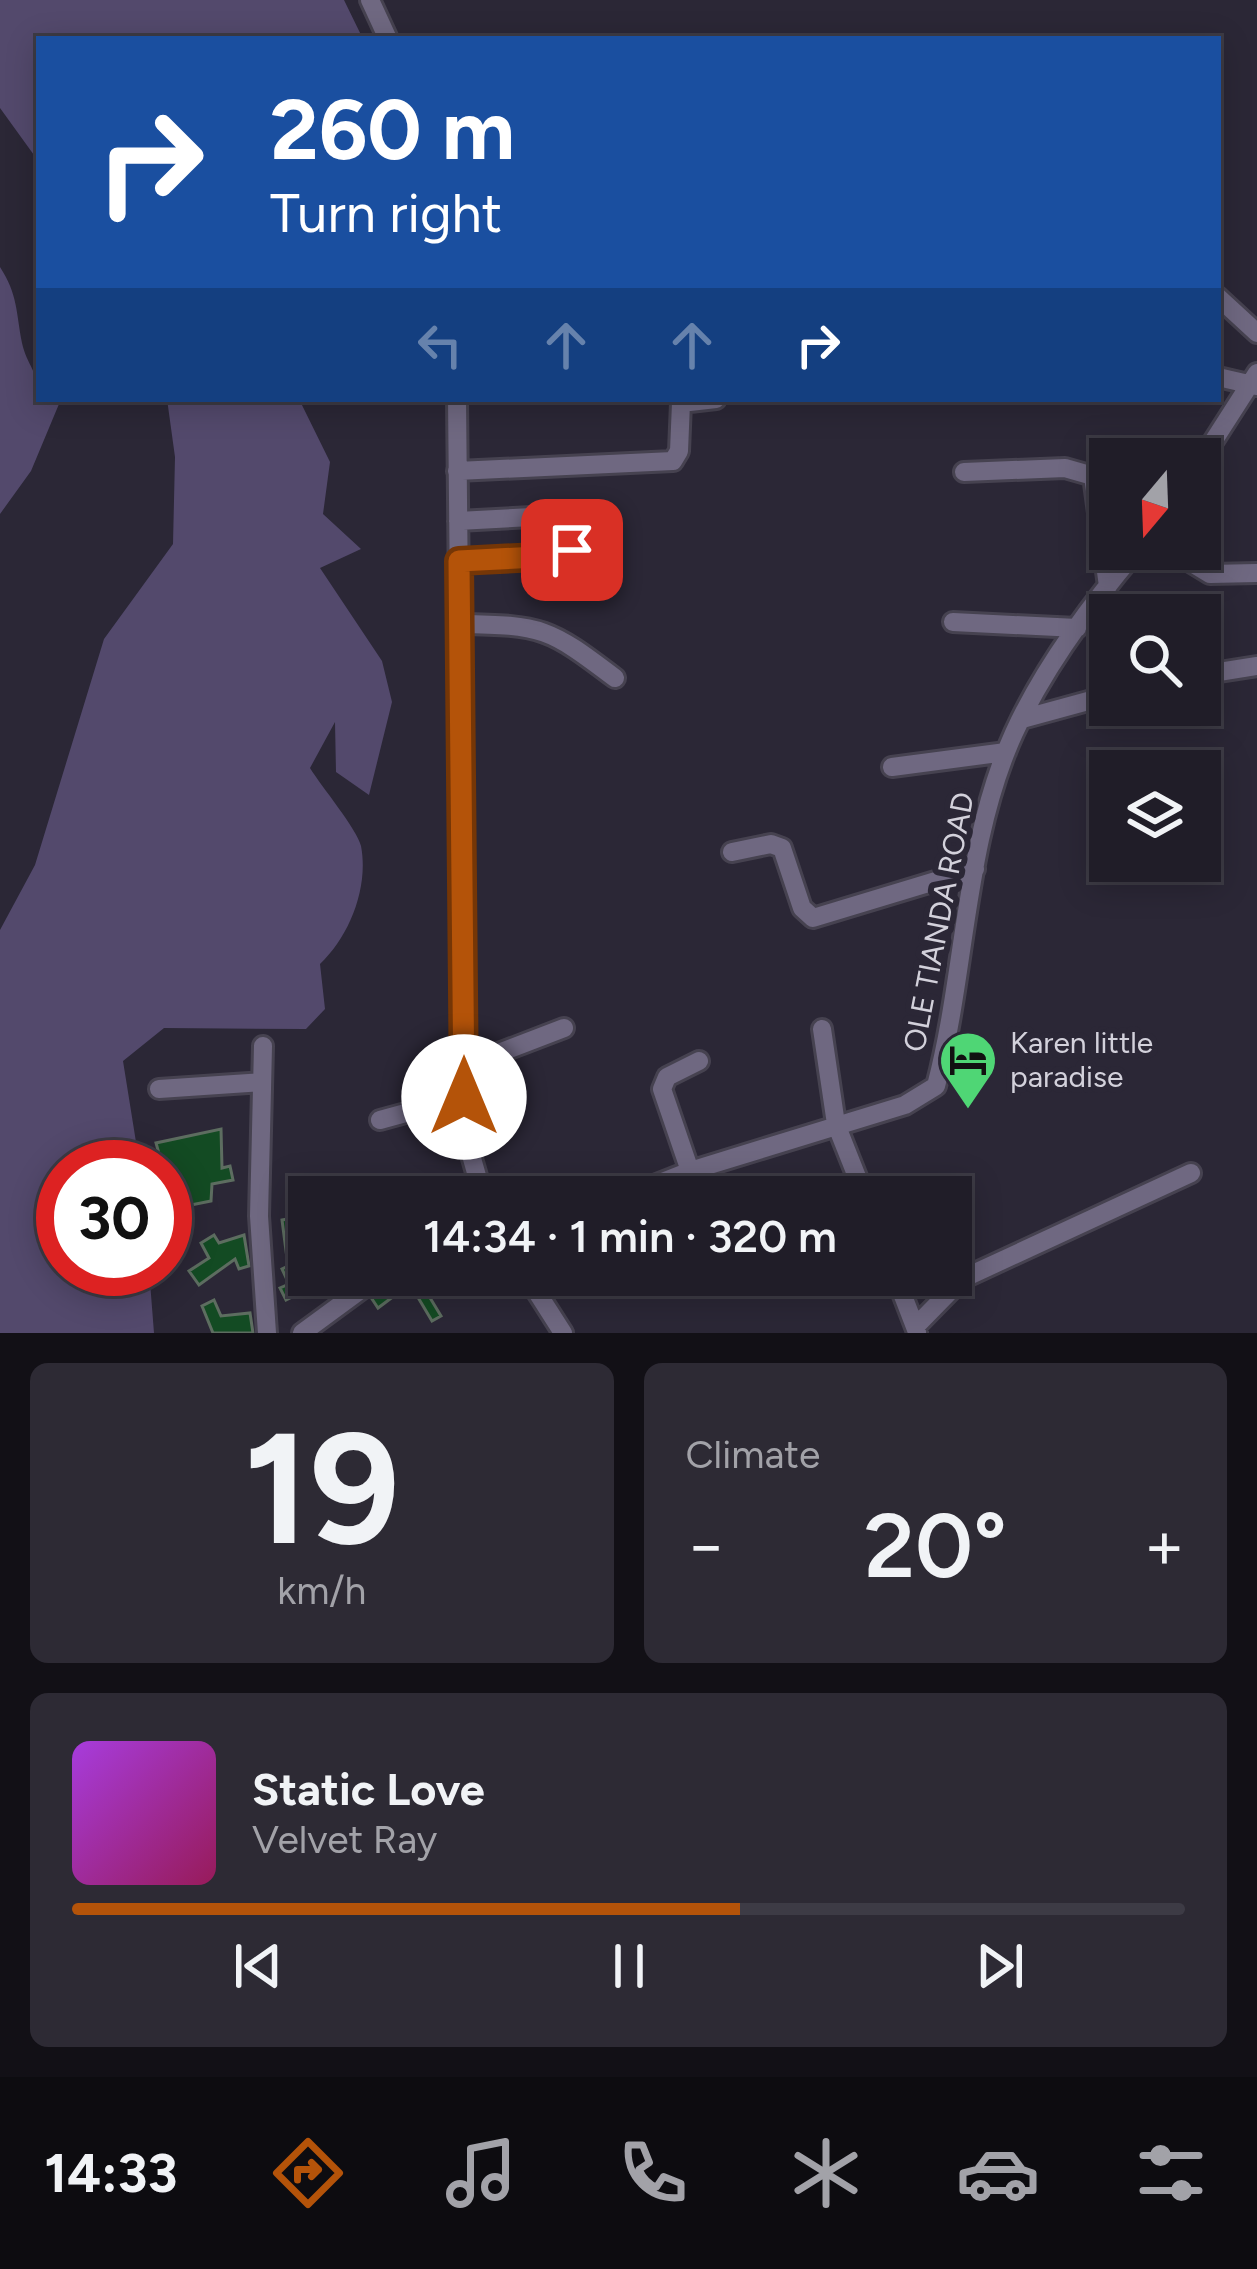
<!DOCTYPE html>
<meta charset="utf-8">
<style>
:root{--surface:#201d28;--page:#2d2a34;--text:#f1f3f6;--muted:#a2a2a8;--line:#3d3b45;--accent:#b45309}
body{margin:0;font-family:Figtree,sans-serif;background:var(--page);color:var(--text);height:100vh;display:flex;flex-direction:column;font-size:45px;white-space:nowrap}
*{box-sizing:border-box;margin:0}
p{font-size:39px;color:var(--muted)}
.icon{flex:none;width:66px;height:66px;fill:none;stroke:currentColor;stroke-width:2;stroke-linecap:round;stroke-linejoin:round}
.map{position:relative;height:1333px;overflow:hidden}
.side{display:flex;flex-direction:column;gap:30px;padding:30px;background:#121016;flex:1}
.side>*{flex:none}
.guide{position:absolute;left:36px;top:36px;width:1185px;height:366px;border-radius:0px;box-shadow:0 6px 30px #0003,0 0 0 3px var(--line);background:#1a4fa0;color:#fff;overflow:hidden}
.needle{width:78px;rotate:199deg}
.controls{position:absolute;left:1089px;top:438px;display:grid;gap:24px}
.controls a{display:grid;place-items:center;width:132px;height:132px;border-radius:0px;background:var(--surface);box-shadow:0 6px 30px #0003,0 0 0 3px var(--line);font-size:60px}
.speed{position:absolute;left:36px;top:1140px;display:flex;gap:24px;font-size:60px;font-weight:700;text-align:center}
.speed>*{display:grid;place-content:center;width:156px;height:156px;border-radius:50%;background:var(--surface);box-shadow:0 6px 30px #0003,0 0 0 3px var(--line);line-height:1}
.speed .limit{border:18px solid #d22;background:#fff;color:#111}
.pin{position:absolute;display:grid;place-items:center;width:102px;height:102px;color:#fff;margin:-51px;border-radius:24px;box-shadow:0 6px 18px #0006}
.me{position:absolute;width:132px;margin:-66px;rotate:0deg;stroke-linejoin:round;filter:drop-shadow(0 0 9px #0008)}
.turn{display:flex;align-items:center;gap:42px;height:252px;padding:0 36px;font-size:54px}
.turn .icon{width:156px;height:156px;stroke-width:2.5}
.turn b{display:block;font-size:84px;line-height:102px}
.lanes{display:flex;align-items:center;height:114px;padding:0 36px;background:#0003;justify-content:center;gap:60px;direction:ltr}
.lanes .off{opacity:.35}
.big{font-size:90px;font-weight:600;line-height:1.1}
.side .widget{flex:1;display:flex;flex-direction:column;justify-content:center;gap:18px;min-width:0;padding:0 42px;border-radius:18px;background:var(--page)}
.side .dial{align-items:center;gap:0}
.dial b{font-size:156px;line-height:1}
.song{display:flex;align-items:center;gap:36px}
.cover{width:144px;height:144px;border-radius:18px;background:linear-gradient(135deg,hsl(280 70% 55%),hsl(330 70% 35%))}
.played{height:12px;border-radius:6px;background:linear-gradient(90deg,var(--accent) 60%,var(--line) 60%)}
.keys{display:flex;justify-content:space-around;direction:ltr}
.heat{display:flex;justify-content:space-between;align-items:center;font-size:66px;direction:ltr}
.side .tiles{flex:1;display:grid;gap:30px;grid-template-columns:1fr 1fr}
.widget:last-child{grid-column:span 2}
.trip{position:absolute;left:288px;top:1176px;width:684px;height:120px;border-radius:0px;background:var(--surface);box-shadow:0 6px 30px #0003,0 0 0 3px var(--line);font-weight:600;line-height:120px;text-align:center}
.tabs{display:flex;height:192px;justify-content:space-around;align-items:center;background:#0d0c10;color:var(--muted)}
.tabs .icon{width:84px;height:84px}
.tabs .on{color:var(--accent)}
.tabs b{font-size:54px;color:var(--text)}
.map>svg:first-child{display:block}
</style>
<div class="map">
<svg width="1257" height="1333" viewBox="0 0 1257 1333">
<rect width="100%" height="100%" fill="#2b2736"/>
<path fill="#53496c" d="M 0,0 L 344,0 L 363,39 L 39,39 L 39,162 L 0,108 Z
M 0,267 C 18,295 16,312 22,343 C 27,366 39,371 39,399 L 59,404 L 31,471 L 0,514 Z
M 167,399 L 299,399 L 330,462 L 323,514 L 361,549 L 320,568 L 382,661 L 392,702 L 369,795 L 336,772 L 335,722 L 310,768 C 321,786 357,829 361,846 C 369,888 349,937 320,964 L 325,1009 L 306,1029 L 164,1028 L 123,1061 L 140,1167 L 63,1167 L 63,1269 L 149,1269 L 154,1333 L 0,1333 L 0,930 L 35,865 L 104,639 L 173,544 L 175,457 Z"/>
<path fill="#134b23" stroke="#5d6d60" stroke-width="3" d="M 221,1129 L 222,1168 L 230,1166 L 233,1180 L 212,1184 L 211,1201 L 186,1206 L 188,1219 L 165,1223 L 168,1186 L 156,1143 Z
M 299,1217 L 301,1222 L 309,1220 L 309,1240 L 293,1250 L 304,1275 L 322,1282 L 320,1295 L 300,1293 L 286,1300 L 280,1288 L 289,1284 L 282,1269 L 288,1266 L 282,1220 Z
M 214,1235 L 219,1243 L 244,1235 L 249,1266 L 239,1269 L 235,1259 L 199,1285 L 189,1271 L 209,1258 L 201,1243 Z
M 394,1275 L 422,1275 L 418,1278 L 441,1316 L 432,1321 L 410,1284 L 378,1308 L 372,1299 Z
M 214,1300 L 221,1316 L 250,1313 L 253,1333 L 213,1333 L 202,1306 Z"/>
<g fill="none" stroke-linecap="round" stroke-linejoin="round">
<defs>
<path id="minor" d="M 370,0 L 388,39
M 1218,297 L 1257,333
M 1218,377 L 1257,386
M 457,399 L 464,1097 L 471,1155 L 483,1197
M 1200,462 L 1257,373
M 457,471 L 673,461 L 679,451 L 681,403 L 716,399
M 964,472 L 1065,468 L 1093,476 L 1108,586
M 458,521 L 550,516
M 1169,549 L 1210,574 L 1257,573
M 459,561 L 570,554 L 573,528
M 953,622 L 1077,628
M 459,624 C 543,625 549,628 615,678
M 1200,675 L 1257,666
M 1022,719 L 1110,695
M 892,767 L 1006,752
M 732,852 L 771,844 L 782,848 L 802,908 L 813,918 L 975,869
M 822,1029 L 836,1124 L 865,1197
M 263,1046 L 259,1216 L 267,1333
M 465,1066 L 564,1028
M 159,1089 L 262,1082
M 380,1120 L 464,1097
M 690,1171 L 662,1089 L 667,1077 L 699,1061
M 624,1197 L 690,1171 L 905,1105 L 936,1086 C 966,972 964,842 1014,733 C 1044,667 1091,604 1138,549
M 526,1275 L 563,1333
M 895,1275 L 917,1332
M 915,1327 L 962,1279 L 1191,1173
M 302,1333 L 381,1275"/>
</defs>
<use href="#minor" stroke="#464250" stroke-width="24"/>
<use href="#minor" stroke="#6f6881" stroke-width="18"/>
</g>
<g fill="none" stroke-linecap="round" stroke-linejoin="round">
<defs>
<path id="route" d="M 464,1097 L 459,561 L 556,556 L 572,550"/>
</defs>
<use href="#route" stroke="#753606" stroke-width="30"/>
<use href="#route" stroke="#b45309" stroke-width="21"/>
</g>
<defs>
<symbol id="hotel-pin" viewBox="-11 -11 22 30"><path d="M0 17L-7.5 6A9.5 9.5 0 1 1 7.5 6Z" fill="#4fd675" stroke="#2b2736"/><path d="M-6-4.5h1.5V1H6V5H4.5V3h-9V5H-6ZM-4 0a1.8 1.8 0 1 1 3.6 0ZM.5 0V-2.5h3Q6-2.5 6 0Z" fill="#111"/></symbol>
</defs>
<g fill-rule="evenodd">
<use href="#hotel-pin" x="935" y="1027" width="66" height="90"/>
</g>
<g text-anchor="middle" stroke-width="12" stroke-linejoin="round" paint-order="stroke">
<g font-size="30" fill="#d3d1db" stroke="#2b2736">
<text transform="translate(939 922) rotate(-79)" y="10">OLE TIANDA ROAD</text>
</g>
<g font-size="30" fill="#d3d1db" stroke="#2b2736" text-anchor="start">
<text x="1010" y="1053">Karen little<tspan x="1010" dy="34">paradise</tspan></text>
</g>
</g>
</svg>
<div class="controls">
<a><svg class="needle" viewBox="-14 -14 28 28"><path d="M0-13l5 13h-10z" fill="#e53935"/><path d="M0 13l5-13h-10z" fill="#a2a2a8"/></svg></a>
<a><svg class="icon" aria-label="search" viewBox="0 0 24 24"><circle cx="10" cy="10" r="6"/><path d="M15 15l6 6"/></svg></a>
<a><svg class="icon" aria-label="layers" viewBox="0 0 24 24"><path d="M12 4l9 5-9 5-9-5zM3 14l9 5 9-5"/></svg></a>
</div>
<div class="speed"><div class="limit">30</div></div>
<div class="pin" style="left:572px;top:550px;background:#d93025"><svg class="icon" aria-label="arrive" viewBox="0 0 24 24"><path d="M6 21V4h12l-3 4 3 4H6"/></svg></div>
<svg class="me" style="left:464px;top:1097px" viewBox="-20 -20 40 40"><circle r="19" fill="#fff"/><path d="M0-13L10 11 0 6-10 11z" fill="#b45309"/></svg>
<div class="trip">14:34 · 1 min · 320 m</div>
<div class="guide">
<div class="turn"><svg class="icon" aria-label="right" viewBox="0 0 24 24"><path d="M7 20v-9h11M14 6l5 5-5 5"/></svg><div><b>260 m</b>Turn right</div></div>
<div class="lanes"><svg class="icon off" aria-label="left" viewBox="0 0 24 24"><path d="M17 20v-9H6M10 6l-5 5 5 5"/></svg><svg class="icon off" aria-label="ahead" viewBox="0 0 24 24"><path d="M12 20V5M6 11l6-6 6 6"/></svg><svg class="icon off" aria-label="ahead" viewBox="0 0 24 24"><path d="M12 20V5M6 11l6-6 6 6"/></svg><svg class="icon" aria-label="right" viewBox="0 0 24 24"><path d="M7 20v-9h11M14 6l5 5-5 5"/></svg></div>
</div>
</div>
<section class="side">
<div class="tiles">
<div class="widget dial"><b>19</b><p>km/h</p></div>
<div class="widget"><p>Climate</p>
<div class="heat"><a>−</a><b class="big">20°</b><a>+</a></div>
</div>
<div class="widget">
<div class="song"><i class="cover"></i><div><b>Static Love</b><p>Velvet Ray</p></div></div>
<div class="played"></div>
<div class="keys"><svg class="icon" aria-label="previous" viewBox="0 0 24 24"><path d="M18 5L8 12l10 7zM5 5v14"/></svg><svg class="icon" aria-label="pause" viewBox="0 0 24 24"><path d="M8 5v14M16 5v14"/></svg><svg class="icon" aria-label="next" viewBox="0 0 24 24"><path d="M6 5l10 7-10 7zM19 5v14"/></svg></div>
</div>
</div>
</section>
<nav class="tabs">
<b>14:33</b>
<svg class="icon on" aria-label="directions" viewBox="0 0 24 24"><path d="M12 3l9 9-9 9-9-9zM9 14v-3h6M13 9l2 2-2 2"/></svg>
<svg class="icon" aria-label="music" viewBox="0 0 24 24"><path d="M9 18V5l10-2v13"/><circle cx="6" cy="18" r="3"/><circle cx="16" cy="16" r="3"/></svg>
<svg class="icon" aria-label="phone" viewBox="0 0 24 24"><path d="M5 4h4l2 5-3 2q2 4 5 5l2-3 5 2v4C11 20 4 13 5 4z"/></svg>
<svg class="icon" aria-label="climate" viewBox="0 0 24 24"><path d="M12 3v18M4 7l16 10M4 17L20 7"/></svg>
<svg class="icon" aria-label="car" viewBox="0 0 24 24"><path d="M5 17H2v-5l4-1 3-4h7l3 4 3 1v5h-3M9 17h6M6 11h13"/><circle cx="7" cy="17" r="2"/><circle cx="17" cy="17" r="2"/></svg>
<svg class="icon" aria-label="filters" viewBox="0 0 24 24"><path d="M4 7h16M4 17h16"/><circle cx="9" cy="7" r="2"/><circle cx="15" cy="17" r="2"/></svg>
</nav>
